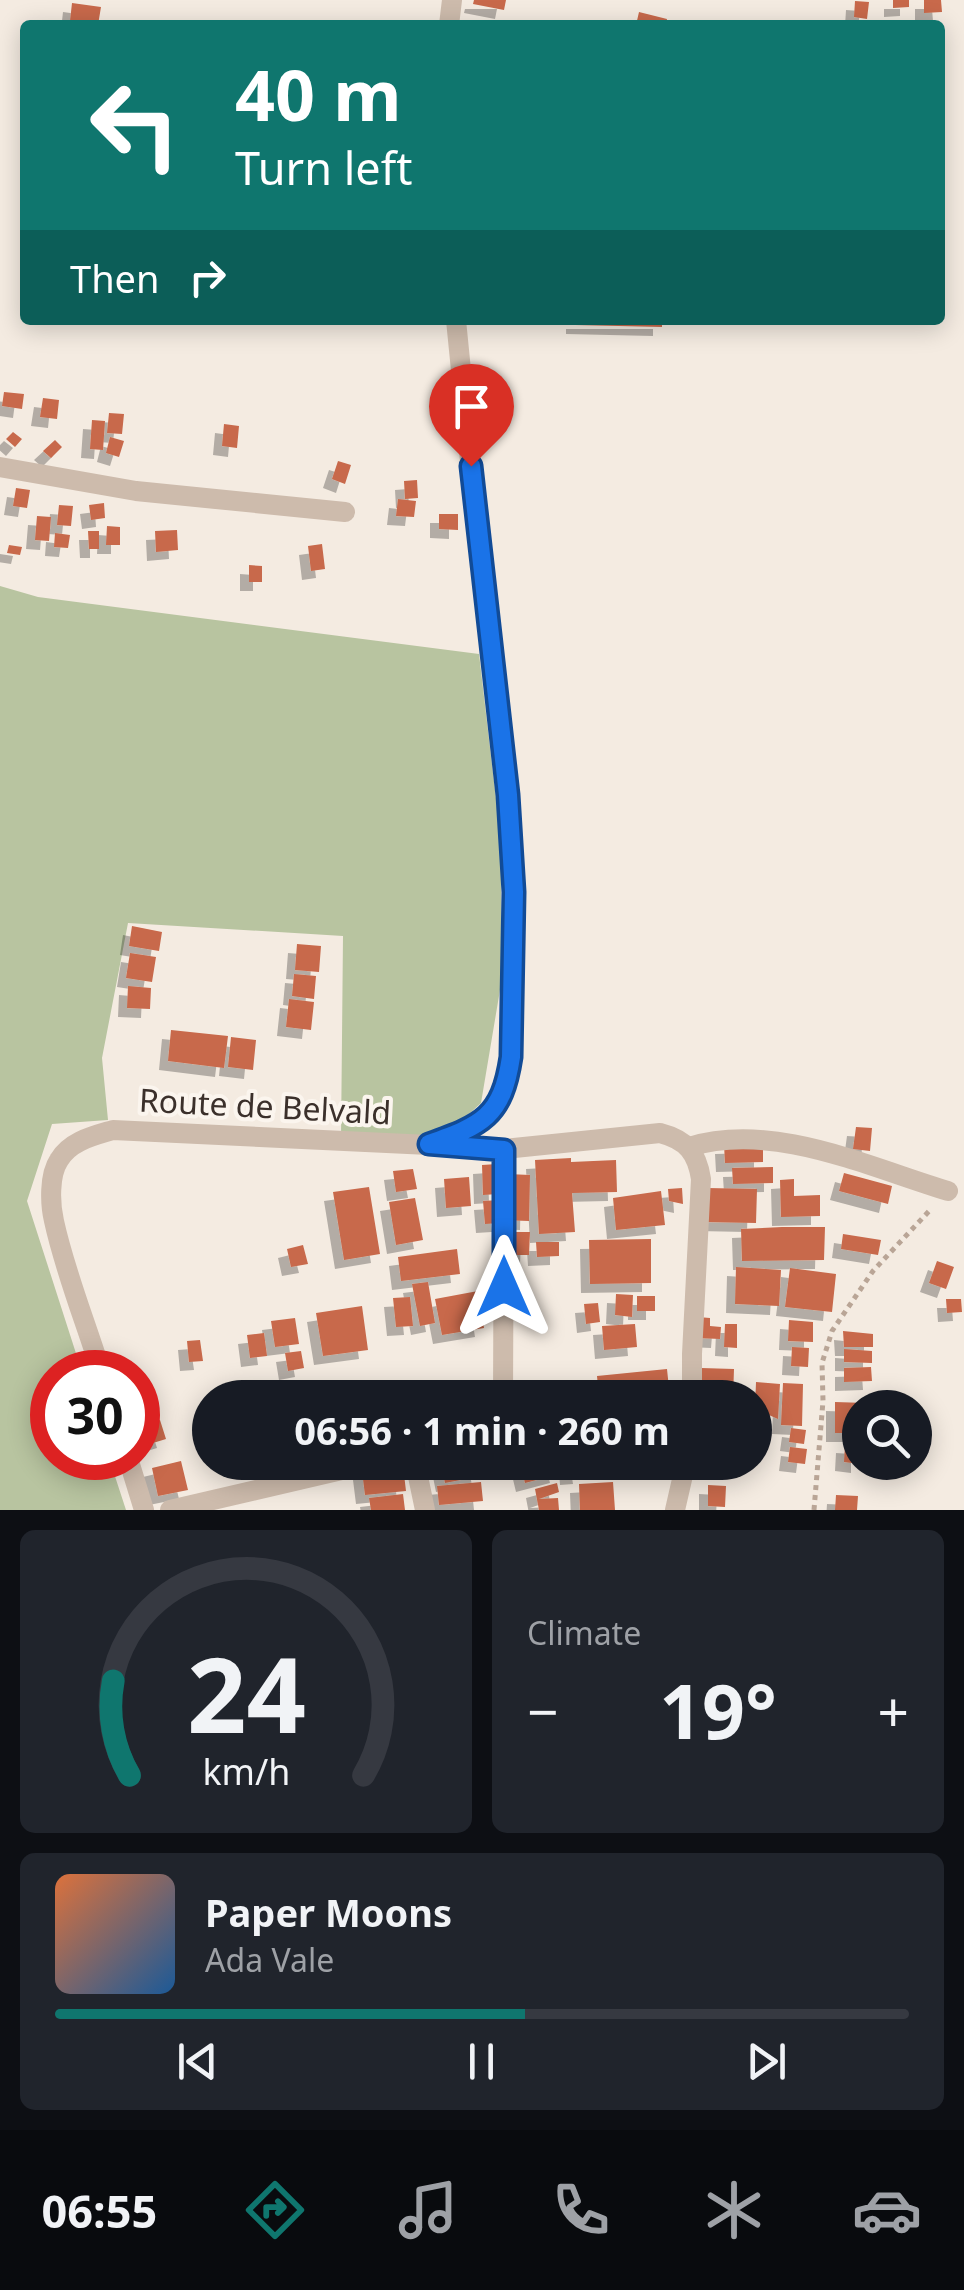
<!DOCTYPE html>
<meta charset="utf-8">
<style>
:root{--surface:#171b24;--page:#20242c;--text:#f1f3f6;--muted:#9ea1a6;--line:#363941;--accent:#0f766e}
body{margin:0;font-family:"Noto Sans",sans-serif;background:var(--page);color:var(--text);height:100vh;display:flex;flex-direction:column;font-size:38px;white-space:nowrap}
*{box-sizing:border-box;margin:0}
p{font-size:32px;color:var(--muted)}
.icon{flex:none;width:55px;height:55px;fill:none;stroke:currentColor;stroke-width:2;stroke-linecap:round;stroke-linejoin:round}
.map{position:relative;height:1510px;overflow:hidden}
.sheet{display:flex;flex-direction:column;gap:20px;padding:20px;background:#0d0f14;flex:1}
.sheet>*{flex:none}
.banner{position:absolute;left:20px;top:20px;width:925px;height:305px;border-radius:10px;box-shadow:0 5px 25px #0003;background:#0f766e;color:#fff;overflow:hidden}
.controls{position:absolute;left:842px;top:1390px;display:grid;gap:20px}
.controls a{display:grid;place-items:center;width:90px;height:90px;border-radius:50%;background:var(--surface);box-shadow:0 5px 25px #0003;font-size:50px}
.speed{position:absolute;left:30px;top:1350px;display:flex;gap:20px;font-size:50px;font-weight:700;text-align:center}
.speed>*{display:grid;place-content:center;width:130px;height:130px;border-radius:50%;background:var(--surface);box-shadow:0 5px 25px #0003;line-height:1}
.speed .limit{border:15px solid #d22;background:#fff;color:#111}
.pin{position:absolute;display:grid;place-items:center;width:85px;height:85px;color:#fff;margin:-102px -42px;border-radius:50% 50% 50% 0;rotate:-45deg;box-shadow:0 0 10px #0007}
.pin .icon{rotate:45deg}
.me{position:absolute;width:110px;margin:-55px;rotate:0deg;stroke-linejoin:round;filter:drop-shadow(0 0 8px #0008)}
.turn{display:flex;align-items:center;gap:35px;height:210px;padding:0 50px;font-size:45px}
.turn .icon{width:130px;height:130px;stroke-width:2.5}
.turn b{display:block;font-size:70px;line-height:85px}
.then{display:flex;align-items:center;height:95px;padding:0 50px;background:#0003;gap:20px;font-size:38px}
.big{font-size:75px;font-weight:700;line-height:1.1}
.sheet .tile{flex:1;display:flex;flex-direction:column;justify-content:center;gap:15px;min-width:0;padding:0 35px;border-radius:15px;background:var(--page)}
.sheet .dial{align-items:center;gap:0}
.dial svg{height:260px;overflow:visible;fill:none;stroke:var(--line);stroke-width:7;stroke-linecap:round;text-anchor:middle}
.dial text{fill:var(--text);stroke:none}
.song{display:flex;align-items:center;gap:30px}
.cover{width:120px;height:120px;border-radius:15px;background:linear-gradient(135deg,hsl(20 70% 55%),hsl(210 70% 35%))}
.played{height:10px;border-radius:5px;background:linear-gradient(90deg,var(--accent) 55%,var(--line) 55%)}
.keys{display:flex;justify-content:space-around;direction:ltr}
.heat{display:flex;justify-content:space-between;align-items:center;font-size:55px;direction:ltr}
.sheet .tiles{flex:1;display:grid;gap:20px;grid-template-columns:1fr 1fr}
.tile:last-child{grid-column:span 2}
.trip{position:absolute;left:192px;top:1380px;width:580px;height:100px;border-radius:50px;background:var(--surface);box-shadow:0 5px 25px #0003;font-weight:700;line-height:100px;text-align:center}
.tabs{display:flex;height:160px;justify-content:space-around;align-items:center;background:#090b0e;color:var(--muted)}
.tabs .icon{width:70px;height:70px}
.tabs .on{color:var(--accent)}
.tabs b{font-size:45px;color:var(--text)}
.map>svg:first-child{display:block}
</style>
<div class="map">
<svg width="964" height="1510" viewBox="0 0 964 1510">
<defs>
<filter id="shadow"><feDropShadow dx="-9" dy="9" stdDeviation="0" flood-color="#0004"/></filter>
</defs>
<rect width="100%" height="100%" fill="#f4ebe1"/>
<path fill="#b8c4a0" d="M 0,586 L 38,597 L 479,654 L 501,841 L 501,984 L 481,1103 L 434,1146 L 341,1139 L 343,936 L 128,923 L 102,1058 L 108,1120 L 52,1124 L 27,1201 L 82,1372 L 52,1372 L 52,1458 L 109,1458 L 126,1510 L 0,1510 Z"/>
<path fill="#c8694b" filter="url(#shadow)" d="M 474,0 L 506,0 L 504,10 L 473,4 Z
M 893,0 L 909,0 L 909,7 L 893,8 Z
M 924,0 L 941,0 L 942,12 L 924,13 Z
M 855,1 L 869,2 L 867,19 L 854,17 Z
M 72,3 L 101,7 L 98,25 L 70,21 Z
M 639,12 L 667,19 L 666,25 L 636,25 Z
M 575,320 L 662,320 L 662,327 L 575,325 Z
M 4,392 L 24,394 L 22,409 L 2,406 Z
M 43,398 L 59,400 L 57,419 L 40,417 Z
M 109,413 L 124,414 L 122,434 L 107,433 Z
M 92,420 L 105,421 L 103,450 L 90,449 Z
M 224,424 L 239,426 L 237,448 L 222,446 Z
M 13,432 L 22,439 L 15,447 L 6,439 Z
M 110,437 L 124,441 L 119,457 L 106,453 Z
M 55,440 L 62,447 L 51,458 L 43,451 Z
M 338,461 L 351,465 L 345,484 L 332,479 Z
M 417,480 L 418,498 L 405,499 L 404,481 Z
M 16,488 L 30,490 L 27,508 L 13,506 Z
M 398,499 L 416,501 L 414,517 L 396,516 Z
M 104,503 L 105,518 L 91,520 L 89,505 Z
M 59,505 L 73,506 L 71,526 L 57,525 Z
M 439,514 L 458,514 L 458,530 L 439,529 Z
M 37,516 L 51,517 L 49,541 L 35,540 Z
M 107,526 L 120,527 L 120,545 L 106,545 Z
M 177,530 L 178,550 L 156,552 L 155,531 Z
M 88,531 L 99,531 L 99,549 L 89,549 Z
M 55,533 L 70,535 L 68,548 L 54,547 Z
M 322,544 L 325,569 L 311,571 L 308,546 Z
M 9,545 L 22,547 L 20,555 L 7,553 Z
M 249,565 L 262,566 L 262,582 L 249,582 Z
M 132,926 L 162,932 L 159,951 L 129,946 Z
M 297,944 L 321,946 L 319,972 L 295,970 Z
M 130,953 L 156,957 L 152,982 L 126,978 Z
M 294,974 L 316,976 L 314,999 L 292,996 Z
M 128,986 L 151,988 L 150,1009 L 127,1008 Z
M 289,999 L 314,1002 L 311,1030 L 286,1027 Z
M 171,1030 L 228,1036 L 224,1068 L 168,1061 Z
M 231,1037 L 256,1040 L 253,1070 L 228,1067 Z
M 856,1127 L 872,1128 L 870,1151 L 853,1149 Z
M 763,1144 L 763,1162 L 725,1163 L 724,1145 Z
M 571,1158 L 571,1162 L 616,1160 L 617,1192 L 572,1193 L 575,1232 L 539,1234 L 535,1160 Z
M 497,1164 L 498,1194 L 483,1195 L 482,1165 Z
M 773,1167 L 773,1183 L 733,1184 L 732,1168 Z
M 413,1169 L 417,1189 L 396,1192 L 393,1171 Z
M 844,1173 L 892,1186 L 888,1204 L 839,1191 Z
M 507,1174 L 530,1175 L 529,1221 L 505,1220 Z
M 469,1177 L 471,1206 L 446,1208 L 444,1179 Z
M 794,1179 L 794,1196 L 820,1195 L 820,1216 L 781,1217 L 780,1180 Z
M 369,1187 L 380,1254 L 344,1260 L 333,1192 Z
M 682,1188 L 683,1204 L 669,1201 L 668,1189 Z
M 707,1188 L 757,1189 L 756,1223 L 706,1222 Z
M 661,1191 L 665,1225 L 616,1230 L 613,1198 Z
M 415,1198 L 423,1240 L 396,1245 L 389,1202 Z
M 499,1200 L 501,1223 L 485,1224 L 483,1201 Z
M 782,1227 L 825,1227 L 824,1260 L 742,1261 L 741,1229 Z
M 507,1232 L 530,1232 L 529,1255 L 506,1255 Z
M 843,1234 L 881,1240 L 878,1255 L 841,1249 Z
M 651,1239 L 651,1283 L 590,1284 L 589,1240 Z
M 536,1242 L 559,1242 L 559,1256 L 537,1257 Z
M 303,1245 L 308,1264 L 291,1267 L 287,1249 Z
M 457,1249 L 460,1274 L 401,1281 L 398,1257 Z
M 937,1261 L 954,1267 L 946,1289 L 929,1283 Z
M 736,1267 L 781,1270 L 779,1306 L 735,1304 Z
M 790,1268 L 836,1274 L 832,1312 L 785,1307 Z
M 428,1282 L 435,1323 L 420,1326 L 412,1284 Z
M 478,1291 L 484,1328 L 442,1335 L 435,1299 Z
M 616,1294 L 633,1295 L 632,1317 L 615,1315 Z
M 637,1296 L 655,1296 L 655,1311 L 637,1311 Z
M 410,1297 L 413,1326 L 396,1327 L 393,1298 Z
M 946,1299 L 961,1299 L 962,1312 L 947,1313 Z
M 598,1303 L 600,1322 L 586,1324 L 584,1304 Z
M 362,1306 L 368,1350 L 323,1356 L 316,1313 Z
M 698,1317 L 710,1318 L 710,1326 L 721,1327 L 720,1339 L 697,1338 Z
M 295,1318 L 299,1344 L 275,1347 L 271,1321 Z
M 789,1320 L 813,1322 L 813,1342 L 788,1341 Z
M 635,1324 L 637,1347 L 604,1350 L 602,1326 Z
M 725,1324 L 737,1324 L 737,1348 L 724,1347 Z
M 843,1331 L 873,1334 L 873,1347 L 844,1347 Z
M 264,1333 L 267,1356 L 250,1358 L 247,1335 Z
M 200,1340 L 203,1361 L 189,1362 L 187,1341 Z
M 792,1347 L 809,1348 L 808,1367 L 791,1366 Z
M 844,1349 L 872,1351 L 872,1363 L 844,1362 Z
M 301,1351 L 304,1368 L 288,1371 L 285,1353 Z
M 871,1367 L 872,1381 L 844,1382 L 844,1368 Z
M 701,1368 L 734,1369 L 733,1398 L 700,1398 Z
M 667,1369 L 670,1398 L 599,1398 L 597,1376 Z
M 333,1381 L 338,1398 L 321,1398 L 317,1385 Z
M 756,1382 L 780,1384 L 778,1419 L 755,1409 Z
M 783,1383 L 803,1384 L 802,1426 L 781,1425 Z
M 835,1402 L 866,1403 L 866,1408 L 860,1408 L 860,1433 L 835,1433 Z
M 160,1420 L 166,1439 L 140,1447 L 138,1427 Z
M 791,1428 L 806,1430 L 804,1444 L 789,1442 Z
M 845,1444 L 860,1445 L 860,1464 L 844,1462 Z
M 790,1447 L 807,1449 L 805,1464 L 788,1462 Z
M 181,1461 L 188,1490 L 158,1496 L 152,1468 Z
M 478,1462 L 481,1476 L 445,1483 L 441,1463 Z
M 520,1462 L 556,1462 L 559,1474 L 525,1483 Z
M 568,1462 L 580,1462 L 582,1475 L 569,1476 Z
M 586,1462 L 630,1462 L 630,1467 L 586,1467 Z
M 403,1466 L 406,1491 L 365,1495 L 362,1471 Z
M 481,1482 L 483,1501 L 439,1505 L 437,1486 Z
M 613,1482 L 615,1510 L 580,1510 L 579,1484 Z
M 557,1483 L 559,1492 L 539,1499 L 558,1498 L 559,1510 L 539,1510 L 535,1489 Z
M 708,1485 L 726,1486 L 725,1507 L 708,1506 Z
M 403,1494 L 405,1510 L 371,1510 L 369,1498 Z
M 836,1495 L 858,1496 L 857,1510 L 835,1510 Z"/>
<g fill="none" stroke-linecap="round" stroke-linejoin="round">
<path stroke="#b9a596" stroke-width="5" stroke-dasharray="5 5" stroke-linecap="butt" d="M 814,1510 L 823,1401 L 822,1363 L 832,1331 L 873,1271 L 931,1209"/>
<path stroke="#cdbbac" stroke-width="20" d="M 449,25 L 452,0
M 0,467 L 136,491 L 345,512
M 436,1145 L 504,1149 L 660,1133 C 687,1140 697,1153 701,1179 L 692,1354 L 692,1398
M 689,1147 C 773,1121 868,1167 948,1191
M 101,1372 C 86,1323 65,1272 54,1221 C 50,1204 49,1175 59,1160 C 70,1141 93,1136 113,1130 L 429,1145 C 482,1125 502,1117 511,1057 L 514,892 L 509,795 L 474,501 L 456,320
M 503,1398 L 504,1149
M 128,1458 L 144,1510
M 415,1462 L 425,1510
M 170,1510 L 376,1462
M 675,1510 L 686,1462"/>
</g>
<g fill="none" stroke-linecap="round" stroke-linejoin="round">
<defs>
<path id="route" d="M 471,466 L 508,795 L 514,892 L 511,1057 C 502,1117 482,1125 429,1144 L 504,1150 L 504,1287"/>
</defs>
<use href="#route" stroke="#114b97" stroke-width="25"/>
<use href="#route" stroke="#1a73e8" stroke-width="18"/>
</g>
<g text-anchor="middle" stroke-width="8" stroke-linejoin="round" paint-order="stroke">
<g font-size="32" fill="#3b302b" stroke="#fbf5ee">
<text transform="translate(265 1107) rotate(3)" y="11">Route de Belvald</text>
</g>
</g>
</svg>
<div class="controls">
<a><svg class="icon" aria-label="search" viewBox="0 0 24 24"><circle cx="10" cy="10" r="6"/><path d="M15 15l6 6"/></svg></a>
</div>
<div class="speed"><div class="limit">30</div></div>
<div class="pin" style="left:471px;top:466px;background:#d93025"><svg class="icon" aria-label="arrive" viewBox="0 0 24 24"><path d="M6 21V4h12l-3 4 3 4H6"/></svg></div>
<svg class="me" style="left:504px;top:1287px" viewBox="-20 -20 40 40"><path d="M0-17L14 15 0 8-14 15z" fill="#1a73e8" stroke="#fff" stroke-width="4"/></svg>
<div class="trip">06:56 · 1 min · 260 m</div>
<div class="banner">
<div class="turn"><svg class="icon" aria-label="left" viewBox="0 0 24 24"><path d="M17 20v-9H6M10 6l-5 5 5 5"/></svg><div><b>40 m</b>Turn left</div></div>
<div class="then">Then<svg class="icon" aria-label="right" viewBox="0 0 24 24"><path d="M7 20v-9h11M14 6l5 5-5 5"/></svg></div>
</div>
</div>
<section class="sheet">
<div class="tiles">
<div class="tile dial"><svg viewBox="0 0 100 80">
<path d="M14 69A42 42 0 1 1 86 69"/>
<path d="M14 69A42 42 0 0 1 9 40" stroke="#0f766e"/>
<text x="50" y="56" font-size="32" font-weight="700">24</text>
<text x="50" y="72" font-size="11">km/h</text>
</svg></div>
<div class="tile"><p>Climate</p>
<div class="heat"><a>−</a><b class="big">19°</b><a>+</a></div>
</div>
<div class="tile">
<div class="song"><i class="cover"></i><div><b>Paper Moons</b><p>Ada Vale</p></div></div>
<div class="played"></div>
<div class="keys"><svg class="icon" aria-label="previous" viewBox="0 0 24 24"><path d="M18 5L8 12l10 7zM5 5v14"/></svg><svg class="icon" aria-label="pause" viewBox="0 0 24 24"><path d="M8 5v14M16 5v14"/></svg><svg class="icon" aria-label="next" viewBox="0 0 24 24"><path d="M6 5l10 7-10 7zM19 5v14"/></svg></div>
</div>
</div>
</section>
<nav class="tabs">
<b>06:55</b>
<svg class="icon on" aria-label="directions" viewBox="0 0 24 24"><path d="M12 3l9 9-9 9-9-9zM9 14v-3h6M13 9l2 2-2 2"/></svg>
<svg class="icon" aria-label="music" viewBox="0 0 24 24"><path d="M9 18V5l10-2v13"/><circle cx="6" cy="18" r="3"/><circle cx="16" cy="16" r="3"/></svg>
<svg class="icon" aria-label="phone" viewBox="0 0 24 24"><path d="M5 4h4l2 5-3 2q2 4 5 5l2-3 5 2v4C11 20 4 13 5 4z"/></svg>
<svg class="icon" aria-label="climate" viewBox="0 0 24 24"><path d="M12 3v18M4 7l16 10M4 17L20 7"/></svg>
<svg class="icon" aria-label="car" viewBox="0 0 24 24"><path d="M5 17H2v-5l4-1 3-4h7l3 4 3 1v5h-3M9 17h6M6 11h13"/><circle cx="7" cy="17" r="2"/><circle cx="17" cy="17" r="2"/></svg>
</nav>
